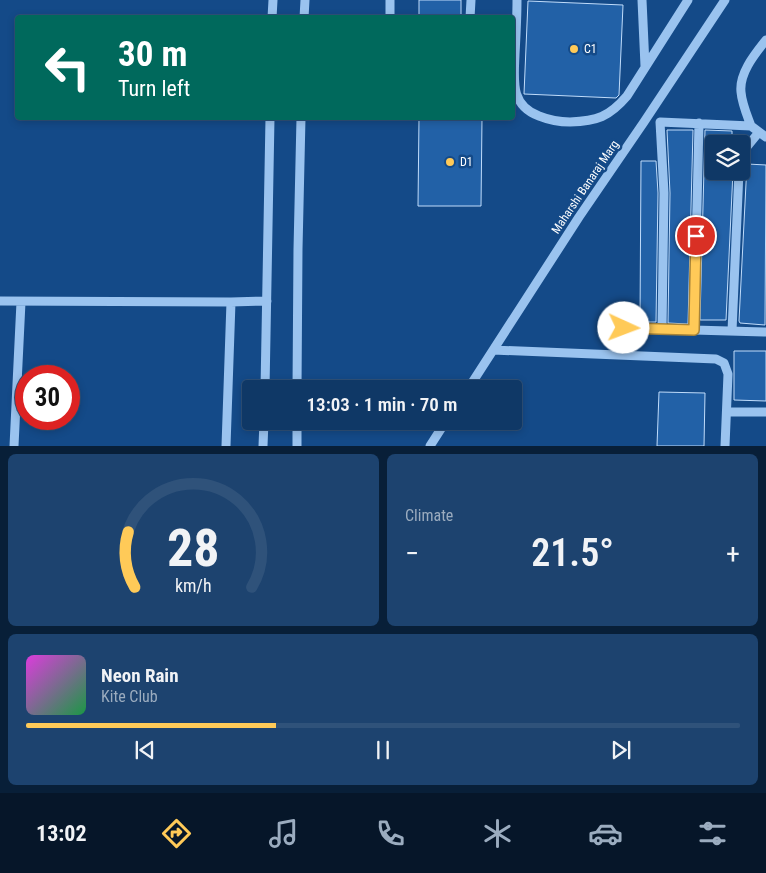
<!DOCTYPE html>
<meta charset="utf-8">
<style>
:root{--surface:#0f3866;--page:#1d436f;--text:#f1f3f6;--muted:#9bacbf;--line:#2f527a;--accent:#ffca58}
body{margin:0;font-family:"Roboto Condensed",sans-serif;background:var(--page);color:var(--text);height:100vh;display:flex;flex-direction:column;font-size:19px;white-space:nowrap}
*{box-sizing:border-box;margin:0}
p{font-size:16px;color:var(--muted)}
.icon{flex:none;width:28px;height:28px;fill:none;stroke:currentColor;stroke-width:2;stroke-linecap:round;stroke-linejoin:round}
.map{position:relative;height:446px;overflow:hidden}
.panel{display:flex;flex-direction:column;gap:8px;padding:8px;background:#081f38;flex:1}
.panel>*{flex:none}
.hud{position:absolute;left:15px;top:15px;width:500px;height:105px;border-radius:5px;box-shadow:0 2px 8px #0003,0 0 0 1px var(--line);background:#00695c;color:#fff;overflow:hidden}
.buttons{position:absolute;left:705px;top:135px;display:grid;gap:10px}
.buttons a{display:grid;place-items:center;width:45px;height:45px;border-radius:5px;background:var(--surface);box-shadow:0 2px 8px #0003,0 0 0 1px var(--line);font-size:25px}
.speed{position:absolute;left:15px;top:365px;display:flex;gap:10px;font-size:25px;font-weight:700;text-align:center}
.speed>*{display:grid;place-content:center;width:65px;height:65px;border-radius:50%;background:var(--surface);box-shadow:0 2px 8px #0003,0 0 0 1px var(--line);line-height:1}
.speed .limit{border:8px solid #d22;background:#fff;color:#111}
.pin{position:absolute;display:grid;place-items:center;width:42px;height:42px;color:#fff;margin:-21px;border:2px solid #fff;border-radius:50%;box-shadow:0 1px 5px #0007}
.me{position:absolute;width:55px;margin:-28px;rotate:92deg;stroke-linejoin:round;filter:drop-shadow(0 0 4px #0008)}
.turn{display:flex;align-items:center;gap:18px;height:105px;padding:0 20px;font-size:22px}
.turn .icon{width:65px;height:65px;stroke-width:2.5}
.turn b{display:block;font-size:35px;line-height:42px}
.big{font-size:38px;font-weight:600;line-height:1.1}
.panel .card{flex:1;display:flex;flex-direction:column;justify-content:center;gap:8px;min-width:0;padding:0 18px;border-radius:8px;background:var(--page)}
.panel .dial{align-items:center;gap:0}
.dial svg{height:130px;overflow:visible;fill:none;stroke:var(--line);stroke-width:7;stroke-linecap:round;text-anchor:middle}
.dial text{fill:var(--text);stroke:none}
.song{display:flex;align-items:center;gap:15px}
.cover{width:60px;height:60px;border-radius:8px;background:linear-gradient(135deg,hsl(300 70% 55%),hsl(140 70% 35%))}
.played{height:5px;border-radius:2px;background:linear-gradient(90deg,var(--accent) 35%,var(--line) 35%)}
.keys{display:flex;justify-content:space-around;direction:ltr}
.heat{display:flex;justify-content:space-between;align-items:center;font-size:28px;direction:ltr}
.panel .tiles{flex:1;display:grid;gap:8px;grid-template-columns:1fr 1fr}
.card:last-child{grid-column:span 2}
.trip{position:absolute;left:242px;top:380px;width:280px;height:50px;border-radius:5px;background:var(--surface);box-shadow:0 2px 8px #0003,0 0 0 1px var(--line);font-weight:600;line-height:50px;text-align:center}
.dock{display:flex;height:80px;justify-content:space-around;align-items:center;background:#061629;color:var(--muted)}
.dock .icon{width:35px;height:35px}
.dock .active{color:var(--accent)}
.dock b{font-size:22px;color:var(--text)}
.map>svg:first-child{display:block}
</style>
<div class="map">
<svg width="766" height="446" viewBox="0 0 766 446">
<rect width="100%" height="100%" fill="#144a88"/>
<path fill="#2261a7" stroke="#c0dcfb" d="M 419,0 L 461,0 L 461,18 L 419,18 Z
M 528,1 L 623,5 L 619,95 L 616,98 L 524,94 Z
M 419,118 L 482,118 L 481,206 L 418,206 Z
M 667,130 L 693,130 L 688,324 L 668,323 L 670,193 Z
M 705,130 L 732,131 L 732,144 L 714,144 L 714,171 L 733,171 L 726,320 L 700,320 Z
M 641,161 L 656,161 L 658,193 L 656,322 L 640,322 Z
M 747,164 L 766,165 L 765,325 L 740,323 L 739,321 Z
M 734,351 L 766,351 L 766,401 L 734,400 Z
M 659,392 L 705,393 L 704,446 L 657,446 Z"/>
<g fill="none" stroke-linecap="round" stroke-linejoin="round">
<path stroke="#9ac3ef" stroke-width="9" d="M 390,0 L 390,18
M 517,0 C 517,18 516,36 515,54 C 514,81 510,105 539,116 C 549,120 559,122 570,122 C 597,121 609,117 627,96 L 688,0
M 642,0 L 645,66
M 272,18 L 273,0
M 304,18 L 305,0
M 470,18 L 471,0
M 751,126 C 747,115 742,104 741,92 C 739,73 755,54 766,40
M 741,159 L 746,148 L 759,132
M 0,301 L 231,302 L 267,301
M 623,328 L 766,332
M 662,329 L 664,193 L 660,122 L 751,126 L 766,137
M 694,330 L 699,123
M 732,331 L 739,171
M 493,350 L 716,359 L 724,363 L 728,374 L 725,446
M 265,389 L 270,118
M 297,389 L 298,249 L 301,118
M 468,389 L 579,217 L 644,122 L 725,0
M 727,412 L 766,412
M 14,446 L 21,302
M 226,446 L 231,302
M 263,446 L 264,421
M 297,446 L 297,421
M 430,446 L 446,421"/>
</g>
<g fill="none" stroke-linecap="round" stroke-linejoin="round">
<defs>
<path id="route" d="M 624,328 L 694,330 L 696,236"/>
</defs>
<use href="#route" stroke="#a68339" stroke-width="12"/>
<use href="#route" stroke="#ffca58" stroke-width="9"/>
</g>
<g fill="#ffca58" stroke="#144a88" stroke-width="2">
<circle cx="574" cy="49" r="5"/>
<circle cx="450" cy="162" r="5"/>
</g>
<g text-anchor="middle" stroke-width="5" stroke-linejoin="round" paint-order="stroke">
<g font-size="12" fill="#fff" stroke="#144a88" text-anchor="start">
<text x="584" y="53">C1</text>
<text x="460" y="166">D1</text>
</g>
<g font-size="12" fill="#fff" stroke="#144a88">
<text transform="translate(585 187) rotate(-56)" y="4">Maharshi Banaraj Marg</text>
</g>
</g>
</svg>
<div class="buttons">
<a><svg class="icon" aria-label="layers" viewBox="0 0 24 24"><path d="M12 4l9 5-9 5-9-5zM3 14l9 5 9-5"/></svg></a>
</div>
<div class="speed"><div class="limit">30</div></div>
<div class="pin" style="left:696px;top:236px;background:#d93025"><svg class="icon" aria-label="arrive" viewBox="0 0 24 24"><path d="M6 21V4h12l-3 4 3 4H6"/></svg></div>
<svg class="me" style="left:624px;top:328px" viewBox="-20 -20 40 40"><circle r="19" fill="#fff"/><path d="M0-13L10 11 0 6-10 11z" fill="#ffca58"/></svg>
<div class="trip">13:03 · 1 min · 70 m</div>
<div class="hud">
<div class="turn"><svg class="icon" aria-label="left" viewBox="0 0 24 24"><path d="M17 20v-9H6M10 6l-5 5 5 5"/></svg><div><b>30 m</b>Turn left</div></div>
</div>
</div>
<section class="panel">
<div class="tiles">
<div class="card dial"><svg viewBox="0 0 100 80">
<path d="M14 69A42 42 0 1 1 86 69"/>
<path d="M14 69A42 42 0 0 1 10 35" stroke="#ffca58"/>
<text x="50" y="56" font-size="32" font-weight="700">28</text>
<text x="50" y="72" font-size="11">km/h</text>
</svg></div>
<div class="card"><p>Climate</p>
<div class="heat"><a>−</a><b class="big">21.5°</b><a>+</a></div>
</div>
<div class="card">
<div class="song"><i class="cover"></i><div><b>Neon Rain</b><p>Kite Club</p></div></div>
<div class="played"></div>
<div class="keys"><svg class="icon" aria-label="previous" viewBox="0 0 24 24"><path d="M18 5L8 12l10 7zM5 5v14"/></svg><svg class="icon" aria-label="pause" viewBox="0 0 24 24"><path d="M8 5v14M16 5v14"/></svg><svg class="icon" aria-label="next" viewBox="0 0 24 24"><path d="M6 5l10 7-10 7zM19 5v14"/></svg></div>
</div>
</div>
</section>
<nav class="dock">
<b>13:02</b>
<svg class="icon active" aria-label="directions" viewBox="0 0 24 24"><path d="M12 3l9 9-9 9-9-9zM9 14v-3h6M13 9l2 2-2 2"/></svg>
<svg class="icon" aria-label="music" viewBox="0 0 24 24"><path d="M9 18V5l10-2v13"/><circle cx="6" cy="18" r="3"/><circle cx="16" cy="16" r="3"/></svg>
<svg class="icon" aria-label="phone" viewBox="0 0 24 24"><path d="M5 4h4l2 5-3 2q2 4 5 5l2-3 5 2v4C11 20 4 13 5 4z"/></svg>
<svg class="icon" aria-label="climate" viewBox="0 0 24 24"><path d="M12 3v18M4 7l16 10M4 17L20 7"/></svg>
<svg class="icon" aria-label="car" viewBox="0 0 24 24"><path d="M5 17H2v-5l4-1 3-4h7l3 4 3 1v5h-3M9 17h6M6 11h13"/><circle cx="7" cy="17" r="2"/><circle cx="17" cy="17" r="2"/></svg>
<svg class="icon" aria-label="filters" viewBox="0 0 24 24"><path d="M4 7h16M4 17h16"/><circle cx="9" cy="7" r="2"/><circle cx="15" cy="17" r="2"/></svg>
</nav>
